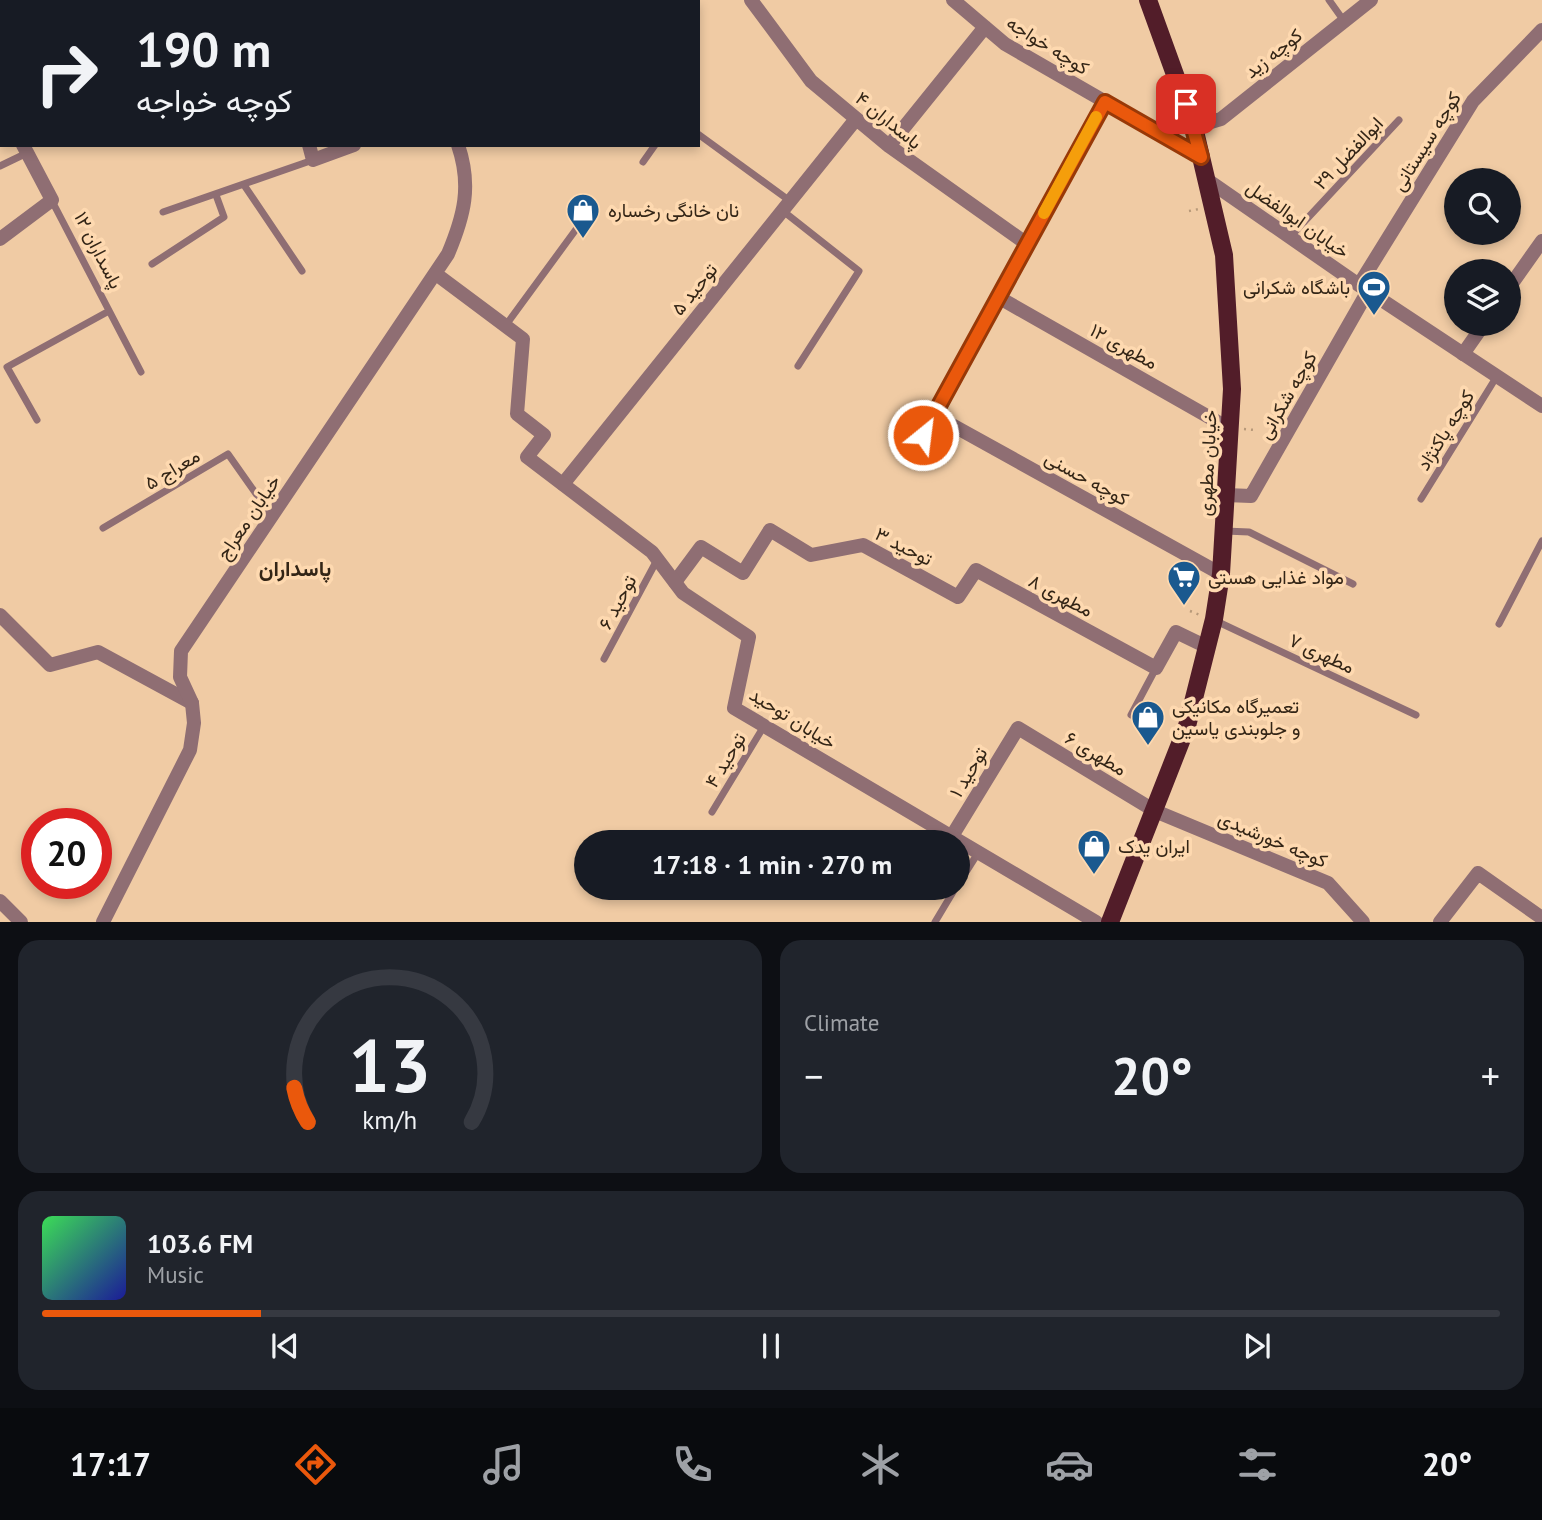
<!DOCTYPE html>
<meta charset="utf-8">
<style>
:root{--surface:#171b24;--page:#20242c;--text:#f1f3f6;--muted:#9ea1a6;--line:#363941;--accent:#ea580c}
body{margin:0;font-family:"PT Sans",Vazirmatn,sans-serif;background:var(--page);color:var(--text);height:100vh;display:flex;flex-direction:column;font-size:26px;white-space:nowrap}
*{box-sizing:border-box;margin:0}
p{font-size:23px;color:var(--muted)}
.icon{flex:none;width:38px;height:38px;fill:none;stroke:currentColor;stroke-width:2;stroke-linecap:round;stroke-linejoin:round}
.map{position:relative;height:922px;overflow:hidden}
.details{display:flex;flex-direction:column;gap:18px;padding:18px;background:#0d0f14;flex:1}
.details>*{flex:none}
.banner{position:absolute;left:0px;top:0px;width:700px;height:147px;box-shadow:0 4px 10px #0003;background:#171b24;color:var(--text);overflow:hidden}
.controls{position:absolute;left:1444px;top:168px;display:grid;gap:14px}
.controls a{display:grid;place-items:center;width:77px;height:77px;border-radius:50%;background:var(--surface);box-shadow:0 4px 10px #0003;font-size:35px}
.speed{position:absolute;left:21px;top:808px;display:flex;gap:14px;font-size:35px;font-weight:700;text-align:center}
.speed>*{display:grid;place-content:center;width:91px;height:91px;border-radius:50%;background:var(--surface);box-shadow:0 4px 10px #0003;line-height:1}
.speed .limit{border:10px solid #d22;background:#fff;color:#111}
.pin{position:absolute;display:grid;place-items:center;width:60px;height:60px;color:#fff;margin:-30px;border-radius:14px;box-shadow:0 4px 10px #0006}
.me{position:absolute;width:77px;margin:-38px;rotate:29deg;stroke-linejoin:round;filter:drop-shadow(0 0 5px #0008)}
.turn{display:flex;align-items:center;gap:24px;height:147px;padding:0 21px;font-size:32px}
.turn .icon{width:91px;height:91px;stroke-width:2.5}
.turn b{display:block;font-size:49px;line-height:60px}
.big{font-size:52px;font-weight:700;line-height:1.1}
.details .widget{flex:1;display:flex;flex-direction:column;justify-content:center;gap:10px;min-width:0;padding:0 24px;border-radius:21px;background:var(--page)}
.details .dial{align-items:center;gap:0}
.dial svg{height:182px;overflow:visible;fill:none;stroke:var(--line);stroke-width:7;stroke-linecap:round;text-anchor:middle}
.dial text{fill:var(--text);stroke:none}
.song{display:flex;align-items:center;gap:21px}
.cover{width:84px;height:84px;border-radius:10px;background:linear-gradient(135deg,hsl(130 70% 55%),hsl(240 70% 35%))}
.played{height:7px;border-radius:4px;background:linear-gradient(90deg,var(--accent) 15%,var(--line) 15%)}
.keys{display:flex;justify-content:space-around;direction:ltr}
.heat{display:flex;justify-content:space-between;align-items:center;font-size:38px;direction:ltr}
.details .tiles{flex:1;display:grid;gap:18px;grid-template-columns:1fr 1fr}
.widget:last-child{grid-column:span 2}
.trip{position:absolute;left:574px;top:830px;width:396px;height:70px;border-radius:35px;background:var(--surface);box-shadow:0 4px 10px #0003;font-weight:700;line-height:70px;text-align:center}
.dock{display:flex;height:112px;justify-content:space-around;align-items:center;background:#090b0e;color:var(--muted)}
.dock .icon{width:49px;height:49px}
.dock .current{color:var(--accent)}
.dock b{font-size:32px;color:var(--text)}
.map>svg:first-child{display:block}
</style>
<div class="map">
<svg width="1542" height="922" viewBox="0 0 1542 922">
<rect width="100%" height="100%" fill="#f0cba4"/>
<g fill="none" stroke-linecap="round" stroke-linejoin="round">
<path stroke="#b79979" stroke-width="2.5" stroke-dasharray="2 5" stroke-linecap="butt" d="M 1189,211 L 1199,209
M 1244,429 L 1255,430
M 1190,611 L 1200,615"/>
<path stroke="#8f6e73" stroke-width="7" d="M 1329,0 L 1344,21
M 547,2 L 547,0
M 606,2 L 607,0
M 698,134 L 790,201
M 643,162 L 655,145
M 0,166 L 27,153
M 244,185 L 302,271
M 52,201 L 141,372
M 783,211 L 859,271 L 798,366
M 163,212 L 313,160
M 1290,237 L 1399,120
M 152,264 L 224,217 L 216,195
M 506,325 L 588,213
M 37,420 L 7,367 L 109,311
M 913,454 L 934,415
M 1421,499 L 1497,376
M 103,528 L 228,454 L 271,515
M 1225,531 L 1249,532 L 1353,584
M 1214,620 L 1416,715
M 1499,624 L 1542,541
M 604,659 L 657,560
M 1131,715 L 1156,668
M 712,812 L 764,726
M 957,886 L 978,853
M 935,922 L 956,887"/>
<path stroke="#8f6e73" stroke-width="14" d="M 263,0 L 264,2
M 751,0 L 811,81 L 889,146 L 1027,244
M 953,0 L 1005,44 L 1201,157
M 0,101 L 2,105
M 1105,102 L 934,415 L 1221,574
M 1194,127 L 1221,119 L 1371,0
M 309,145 L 313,160 L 354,145
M 889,146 L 985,27
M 0,239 L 52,200 L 23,145
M 1359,285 L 1473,101 L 1542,30
M 1508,289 L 1542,241
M 998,297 L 1230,429
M 1463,354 L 1484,324
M 563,484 L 856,119
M 1226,495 L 1251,496 L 1368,291
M 675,582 L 701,547 L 743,573 L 770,530 L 811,555 L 863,545 L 958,597 L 976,570 L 1156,668 L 1176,632 L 1207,647
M 0,615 L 50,665 L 98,652 L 192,703
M 952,836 L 1018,728 L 1155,811 L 1328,883 L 1363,922
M 1440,922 L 1478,873 L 1542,918"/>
<path stroke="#8f6e73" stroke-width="14" d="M 410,0 L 410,2
M 1206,179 L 1359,285 L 1542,406
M 436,274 L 523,339 L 517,414 L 544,435 L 527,457 L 652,552 L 683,593 L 749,637 L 734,708 L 1096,922
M 0,901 L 21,922
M 103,922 L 190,750 L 194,723 L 192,703 L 180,677 L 181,651 L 448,254 C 464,216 472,186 458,145"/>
<path stroke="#521d29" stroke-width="18" d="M 1110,922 L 1187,726 L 1214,619 L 1221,574 L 1232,389 L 1224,255 L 1194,127 L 1148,0"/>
</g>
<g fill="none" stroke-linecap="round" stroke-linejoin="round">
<defs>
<path id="route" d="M 923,435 L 1105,102 L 1201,157 L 1186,104"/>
</defs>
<use href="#route" stroke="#983908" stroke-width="18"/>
<use href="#route" stroke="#ea580c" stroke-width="12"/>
<path stroke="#f59e0b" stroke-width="12" d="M 1044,213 L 1096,117"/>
</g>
<defs>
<symbol id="shop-pin" viewBox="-11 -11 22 30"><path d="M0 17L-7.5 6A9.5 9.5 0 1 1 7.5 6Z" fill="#1a598f" stroke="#fed9b0"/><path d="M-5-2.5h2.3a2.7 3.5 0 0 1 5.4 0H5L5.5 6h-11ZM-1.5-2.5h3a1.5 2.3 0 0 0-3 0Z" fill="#fff"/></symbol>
<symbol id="stadium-pin" viewBox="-11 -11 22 30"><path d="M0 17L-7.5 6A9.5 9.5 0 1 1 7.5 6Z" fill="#1a598f" stroke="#fed9b0"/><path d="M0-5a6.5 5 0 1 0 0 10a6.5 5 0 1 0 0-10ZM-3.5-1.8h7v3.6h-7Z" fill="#fff"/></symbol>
<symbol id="supermarket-pin" viewBox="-11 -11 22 30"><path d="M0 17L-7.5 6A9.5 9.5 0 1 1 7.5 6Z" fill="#1a598f" stroke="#fed9b0"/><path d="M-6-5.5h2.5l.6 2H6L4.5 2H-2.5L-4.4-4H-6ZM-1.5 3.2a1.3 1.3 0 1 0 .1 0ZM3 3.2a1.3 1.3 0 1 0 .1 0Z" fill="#fff"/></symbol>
</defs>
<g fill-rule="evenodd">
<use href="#shop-pin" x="564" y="191" width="38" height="52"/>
<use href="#stadium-pin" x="1355" y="268" width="38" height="52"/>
<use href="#supermarket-pin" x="1165" y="558" width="38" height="52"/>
<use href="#shop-pin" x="1129" y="698" width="38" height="52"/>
<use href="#shop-pin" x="1075" y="827" width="38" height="52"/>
</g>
<g text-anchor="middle" stroke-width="7" stroke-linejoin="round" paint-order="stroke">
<g font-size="19" fill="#332516" stroke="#fed9b0">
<text transform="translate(1048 45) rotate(32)" y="7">کوچه خواجه</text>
<text transform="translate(1273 53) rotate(-38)" y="7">کوچه زید</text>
<text transform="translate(889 120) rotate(39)" y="7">پاسداران ۴</text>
<text transform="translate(1426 141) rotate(-58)" y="7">کوچه سیستانی</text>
<text transform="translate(1348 153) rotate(-47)" y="7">ابوالفضل ۲۹</text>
<text transform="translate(1298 219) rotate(35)" y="7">خیابان ابوالفضل</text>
<text transform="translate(99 250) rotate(63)" y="7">پاسداران ۱۲</text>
<text transform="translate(694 289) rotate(-51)" y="7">توحید ۵</text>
<text transform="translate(1124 346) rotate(29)" y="7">مطهری ۱۲</text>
<text transform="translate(1287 395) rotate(-60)" y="7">کوچه شکرانی</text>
<text transform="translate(1445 430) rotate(-58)" y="7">کوچه پاکنژاد</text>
<text transform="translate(1207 463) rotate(-87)" y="7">خیابان مطهری</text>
<text transform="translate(172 469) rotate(-31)" y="7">معراج ۵</text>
<text transform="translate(1087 478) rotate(29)" y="7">کوچه حسنی</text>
<text transform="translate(248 517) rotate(-56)" y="7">خیابان معراج</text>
<text transform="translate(904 546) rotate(27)" y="7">توحید ۳</text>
<text transform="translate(1061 595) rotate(28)" y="7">مطهری ۸</text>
<text transform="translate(617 602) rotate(-62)" y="7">توحید ۶</text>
<text transform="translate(1322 653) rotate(25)" y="7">مطهری ۷</text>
<text transform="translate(793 718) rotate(32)" y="7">خیابان توحید</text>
<text transform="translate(1096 753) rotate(31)" y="7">مطهری ۶</text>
<text transform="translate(725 760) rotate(-59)" y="7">توحید ۴</text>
<text transform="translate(968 772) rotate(-59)" y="7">توحید ۱</text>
<text transform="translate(1273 839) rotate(23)" y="7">کوچه خورشیدی</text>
</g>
<g font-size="19" fill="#332516" stroke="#fed9b0" text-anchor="start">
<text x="608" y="217">نان خانگی رخساره</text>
<text x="1350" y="294" text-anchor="end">باشگاه شکرانی</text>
<text x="1208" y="584">مواد غذایی هستی</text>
<text x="1172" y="713">تعمیرگاه مکانیکی<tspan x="1172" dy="22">و جلوبندی یاسین</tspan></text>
<text x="1118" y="853">ایران یدک</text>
</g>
<g font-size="21" font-weight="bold" fill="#332516" stroke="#fed9b0">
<text x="295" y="576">پاسداران</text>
</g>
</g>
</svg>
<div class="controls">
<a><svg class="icon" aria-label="search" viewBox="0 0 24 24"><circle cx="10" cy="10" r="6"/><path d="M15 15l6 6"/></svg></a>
<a><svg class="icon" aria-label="layers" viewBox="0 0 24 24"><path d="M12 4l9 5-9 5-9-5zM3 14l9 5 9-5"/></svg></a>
</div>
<div class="speed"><div class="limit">20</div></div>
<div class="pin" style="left:1186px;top:104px;background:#d93025"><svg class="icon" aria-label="arrive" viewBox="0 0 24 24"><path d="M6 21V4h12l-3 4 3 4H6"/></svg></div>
<svg class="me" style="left:923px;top:435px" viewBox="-20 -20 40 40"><circle r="17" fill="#ea580c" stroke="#fff" stroke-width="3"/><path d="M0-11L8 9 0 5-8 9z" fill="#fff"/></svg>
<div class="trip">17:18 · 1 min · 270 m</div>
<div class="banner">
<div class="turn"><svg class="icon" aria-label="right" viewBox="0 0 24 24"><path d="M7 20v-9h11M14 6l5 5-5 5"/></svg><div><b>190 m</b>کوچه خواجه</div></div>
</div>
</div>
<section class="details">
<div class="tiles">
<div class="widget dial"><svg viewBox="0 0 100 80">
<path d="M14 69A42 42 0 1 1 86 69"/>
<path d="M14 69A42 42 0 0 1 8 54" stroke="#ea580c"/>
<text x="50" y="56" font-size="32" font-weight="700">13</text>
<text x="50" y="72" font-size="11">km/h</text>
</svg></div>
<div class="widget"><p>Climate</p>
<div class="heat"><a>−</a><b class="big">20°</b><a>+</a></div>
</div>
<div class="widget">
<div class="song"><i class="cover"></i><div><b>103.6 FM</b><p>Music</p></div></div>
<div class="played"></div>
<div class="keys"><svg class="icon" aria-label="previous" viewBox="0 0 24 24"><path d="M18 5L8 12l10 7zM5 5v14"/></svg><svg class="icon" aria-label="pause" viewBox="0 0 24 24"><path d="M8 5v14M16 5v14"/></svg><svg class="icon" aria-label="next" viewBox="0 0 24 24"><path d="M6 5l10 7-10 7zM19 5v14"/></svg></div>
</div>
</div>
</section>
<nav class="dock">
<b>17:17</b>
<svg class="icon current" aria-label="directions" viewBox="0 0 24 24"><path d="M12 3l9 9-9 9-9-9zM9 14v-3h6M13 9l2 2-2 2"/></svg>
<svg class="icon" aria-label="music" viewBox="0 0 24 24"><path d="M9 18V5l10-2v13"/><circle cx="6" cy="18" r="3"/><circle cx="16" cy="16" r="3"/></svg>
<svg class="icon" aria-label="phone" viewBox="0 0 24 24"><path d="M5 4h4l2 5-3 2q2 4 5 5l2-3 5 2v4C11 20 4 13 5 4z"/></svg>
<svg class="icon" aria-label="climate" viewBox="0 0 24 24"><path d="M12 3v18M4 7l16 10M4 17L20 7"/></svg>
<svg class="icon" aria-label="car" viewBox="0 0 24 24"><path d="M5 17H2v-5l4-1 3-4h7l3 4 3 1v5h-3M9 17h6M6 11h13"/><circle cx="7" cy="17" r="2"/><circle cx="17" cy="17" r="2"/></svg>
<svg class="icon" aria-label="filters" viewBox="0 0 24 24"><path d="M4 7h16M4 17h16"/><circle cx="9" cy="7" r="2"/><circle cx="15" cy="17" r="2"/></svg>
<b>20°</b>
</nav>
